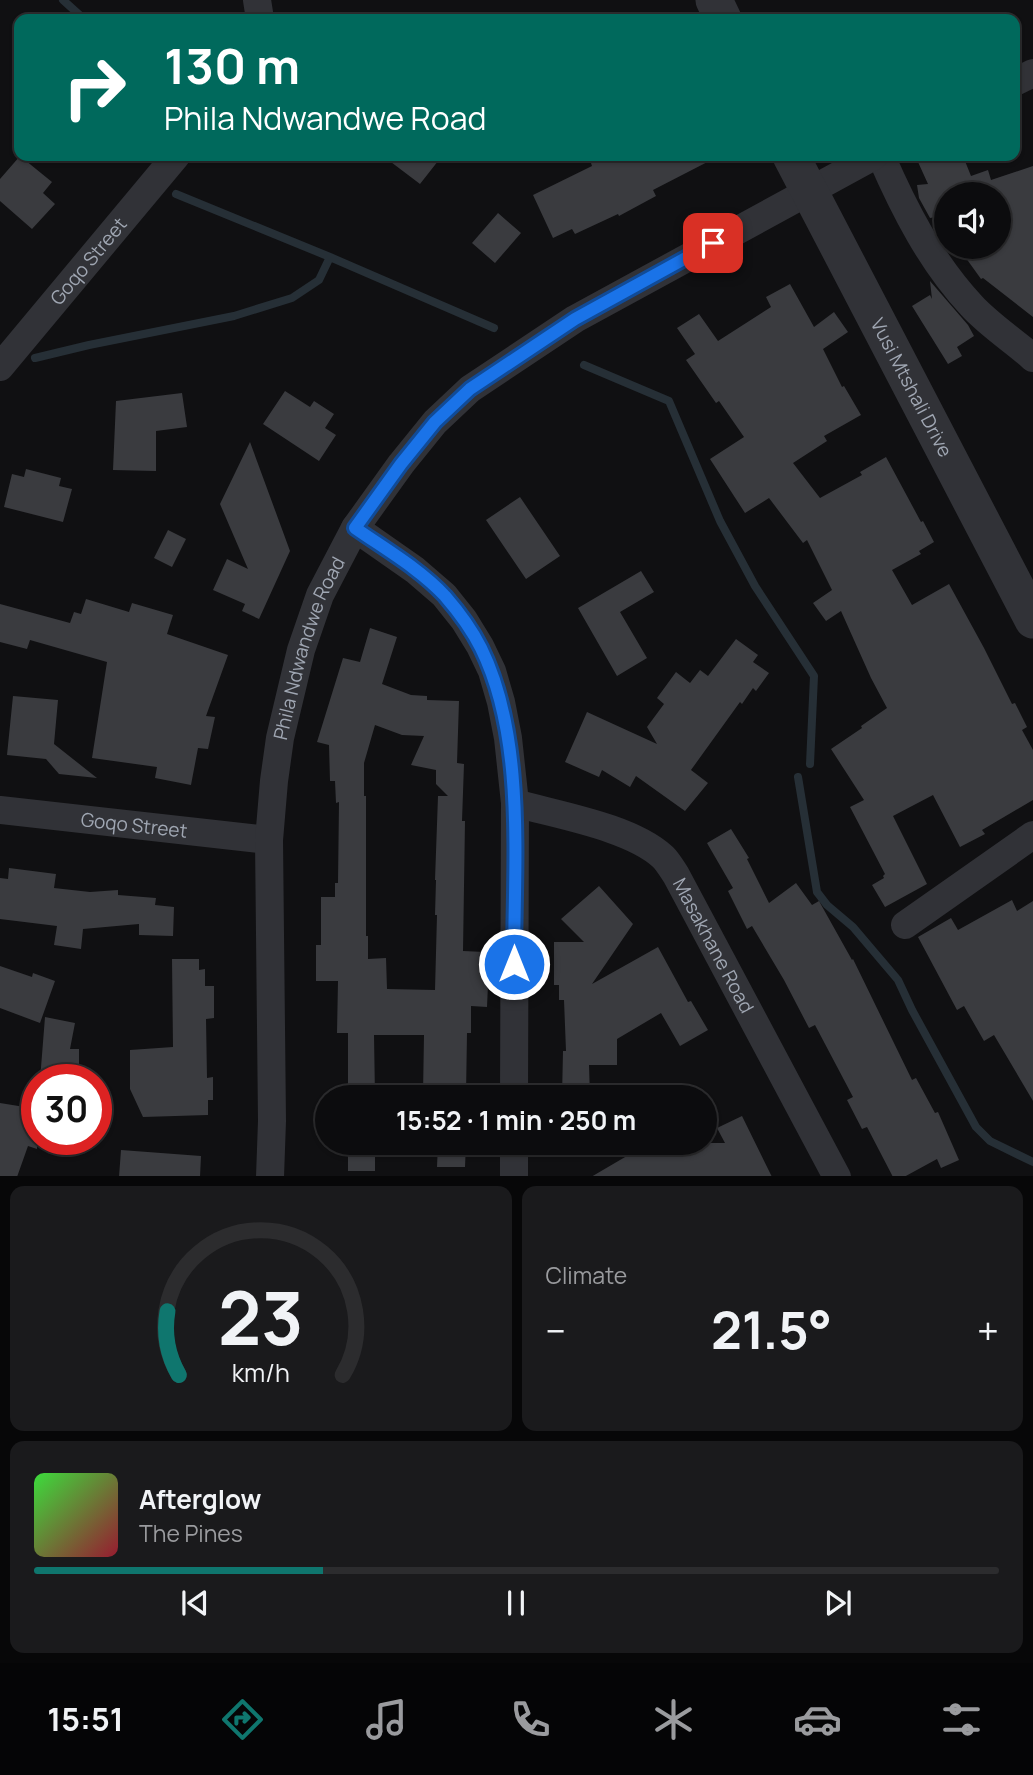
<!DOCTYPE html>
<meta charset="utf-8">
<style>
:root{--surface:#0c0c0e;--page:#1a1a1c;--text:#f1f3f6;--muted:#9a9b9e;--line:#2c2c2e;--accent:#0f766e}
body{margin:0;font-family:Manrope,sans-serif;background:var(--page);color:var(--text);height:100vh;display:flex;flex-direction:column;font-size:26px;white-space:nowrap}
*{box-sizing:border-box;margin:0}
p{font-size:23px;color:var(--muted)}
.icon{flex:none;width:38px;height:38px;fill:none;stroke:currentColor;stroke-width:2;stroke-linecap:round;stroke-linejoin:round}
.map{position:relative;height:1176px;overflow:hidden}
.drawer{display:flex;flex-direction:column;gap:10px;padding:10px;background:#070708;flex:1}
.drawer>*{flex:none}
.banner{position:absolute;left:14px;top:14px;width:1006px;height:147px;border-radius:14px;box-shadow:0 2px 5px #0004,0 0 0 2px var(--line);background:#00695c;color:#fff;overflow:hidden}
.fabs{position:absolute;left:934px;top:182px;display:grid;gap:14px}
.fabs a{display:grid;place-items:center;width:77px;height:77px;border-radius:50%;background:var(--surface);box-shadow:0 2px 5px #0004,0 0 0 2px var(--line);font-size:35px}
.speed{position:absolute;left:21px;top:1064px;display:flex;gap:14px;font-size:35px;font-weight:700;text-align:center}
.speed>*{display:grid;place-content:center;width:91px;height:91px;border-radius:50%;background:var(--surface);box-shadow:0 2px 5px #0004,0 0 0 2px var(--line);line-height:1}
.speed .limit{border:10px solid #d22;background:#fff;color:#111}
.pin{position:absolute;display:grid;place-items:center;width:60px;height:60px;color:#fff;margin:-30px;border-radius:14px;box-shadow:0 4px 10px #0006}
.me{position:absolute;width:77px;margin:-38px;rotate:0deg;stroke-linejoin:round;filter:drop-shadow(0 0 5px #0008)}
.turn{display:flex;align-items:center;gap:24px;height:147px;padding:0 35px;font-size:32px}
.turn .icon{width:91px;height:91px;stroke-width:2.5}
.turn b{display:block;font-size:49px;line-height:60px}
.big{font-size:52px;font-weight:700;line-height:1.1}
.drawer .tile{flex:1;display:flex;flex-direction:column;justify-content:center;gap:10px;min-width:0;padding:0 24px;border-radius:14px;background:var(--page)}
.drawer .dial{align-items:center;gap:0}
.dial svg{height:182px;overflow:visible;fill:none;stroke:var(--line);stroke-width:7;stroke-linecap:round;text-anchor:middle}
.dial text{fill:var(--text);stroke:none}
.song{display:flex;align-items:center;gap:21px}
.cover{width:84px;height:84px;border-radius:10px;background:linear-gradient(135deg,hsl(120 70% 55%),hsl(350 70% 35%))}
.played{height:7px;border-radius:4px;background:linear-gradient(90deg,var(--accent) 30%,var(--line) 30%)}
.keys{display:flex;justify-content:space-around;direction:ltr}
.heat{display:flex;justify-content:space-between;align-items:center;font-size:38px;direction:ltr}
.drawer .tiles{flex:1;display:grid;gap:10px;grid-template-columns:1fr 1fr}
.tile:last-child{grid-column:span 2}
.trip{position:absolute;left:315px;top:1085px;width:402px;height:70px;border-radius:35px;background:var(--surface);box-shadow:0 2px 5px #0004,0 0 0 2px var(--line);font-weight:700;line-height:70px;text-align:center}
.dock{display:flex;height:112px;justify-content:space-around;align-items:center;background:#050506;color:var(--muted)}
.dock .icon{width:49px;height:49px}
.dock .current{color:var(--accent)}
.dock b{font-size:32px;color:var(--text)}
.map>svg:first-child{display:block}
</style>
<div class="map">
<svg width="1033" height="1177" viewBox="0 0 1033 1177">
<rect width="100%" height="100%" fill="#101012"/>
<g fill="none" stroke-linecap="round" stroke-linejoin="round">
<path stroke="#262f36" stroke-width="8" d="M 63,0 L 84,19
M 176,194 L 330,257
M 35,358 L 89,345 L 234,316 L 292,298 L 319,280 L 330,257 L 494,328
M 584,365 L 669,401 L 720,521 L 755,586 L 814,676 L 810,764
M 798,777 L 817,892 L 827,905 L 853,927 L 898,980 L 912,1010 L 976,1127 L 990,1141 L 1033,1162"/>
</g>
<path fill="#3a3b3f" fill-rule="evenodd" d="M 20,156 L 52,182 L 43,193 L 55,204 L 32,229 L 0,201 L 0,179 Z
M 383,156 L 442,156 L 420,184 Z
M 604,156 L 719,156 L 653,190 L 656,196 L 619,216 L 618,214 L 575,234 L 572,229 L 553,238 L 533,195 L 592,166 L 591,163 Z
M 932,156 L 963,156 L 971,176 L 988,170 L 991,180 L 1033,166 L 1033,317 L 983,278 L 981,279 L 958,247 L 999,247 L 999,194 L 947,194 L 947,215 L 930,218 L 919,198 L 917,185 L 928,184 L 918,162 Z
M 498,213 L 521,233 L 495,263 L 472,243 Z
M 930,281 L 968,325 L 974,336 L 957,347 L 962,356 L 948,364 L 912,306 L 930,295 L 932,299 Z
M 790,284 L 814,327 L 834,312 L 848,332 L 823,349 L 842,387 L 844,386 L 861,415 L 824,436 L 827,441 L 793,463 L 820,498 L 862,475 L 860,472 L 886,457 L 921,522 L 923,521 L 934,542 L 919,551 L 921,554 L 892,570 L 912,605 L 949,584 L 984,648 L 1012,704 L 1015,703 L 1027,727 L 1022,730 L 1033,750 L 1033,800 L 982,830 L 985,834 L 960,847 L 933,795 L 893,816 L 927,884 L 885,907 L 872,885 L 884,878 L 883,876 L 885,874 L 850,807 L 864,800 L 831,749 L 862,728 L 861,726 L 887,708 L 871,678 L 841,611 L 826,621 L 813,603 L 832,590 L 807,540 L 803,543 L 769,498 L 745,513 L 710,459 L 744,437 L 719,401 L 716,403 L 686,360 L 695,354 L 677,328 L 699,314 L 718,341 L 771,307 L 766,297 Z
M 285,391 L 310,407 L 314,401 L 334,414 L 325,428 L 336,435 L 319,461 L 263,424 Z
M 182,393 L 187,427 L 156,431 L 156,471 L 113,470 L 116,401 Z
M 250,442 L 290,551 L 259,619 L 242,611 L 245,604 L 213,590 L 227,559 L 248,569 L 220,504 Z
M 26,469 L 61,478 L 59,486 L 72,489 L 63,522 L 4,507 L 12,474 L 24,477 Z
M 520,497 L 560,556 L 526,579 L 486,520 Z
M 168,530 L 186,539 L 172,567 L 154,558 Z
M 641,571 L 654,592 L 620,612 L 647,658 L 617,676 L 578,608 Z
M 86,599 L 129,612 L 132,603 L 173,615 L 167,634 L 228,655 L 206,716 L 215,717 L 208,749 L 198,748 L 191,785 L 155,778 L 157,767 L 92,758 L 107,662 L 30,640 L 27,649 L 0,642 L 0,604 L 70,623 L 74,612 L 81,614 Z
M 370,628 L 397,637 L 382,684 L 411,695 L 427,696 L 427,700 L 459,701 L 457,763 L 464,764 L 462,821 L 465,821 L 463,951 L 485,952 L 485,985 L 488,985 L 487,1007 L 471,1006 L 471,1033 L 467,1033 L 466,1095 L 423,1094 L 424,1035 L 374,1035 L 375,1097 L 348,1097 L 348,1033 L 337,1033 L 338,981 L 316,981 L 316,945 L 321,945 L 321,897 L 335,897 L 335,883 L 338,883 L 339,802 L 336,803 L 335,781 L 330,781 L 329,745 L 317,742 L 343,658 L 360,662 ZM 375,725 L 402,735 L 424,736 L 411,765 L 436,770 L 436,784 L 448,796 L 438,796 L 435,880 L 436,880 L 435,915 L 437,915 L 435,990 L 387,989 L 386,958 L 368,959 L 368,936 L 366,936 L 366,796 L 364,796 L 364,763 Z
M 736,639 L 758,655 L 753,662 L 769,673 L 756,691 L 753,688 L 742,704 L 740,702 L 691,770 L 708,783 L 685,811 L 636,776 L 630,787 L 602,770 L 599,777 L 565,762 L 587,712 L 657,744 L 647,727 L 664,704 L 657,698 L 676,672 L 690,683 L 700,670 L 708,676 Z
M 13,696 L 58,700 L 54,744 L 97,778 L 59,774 L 46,759 L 7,755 Z
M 731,829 L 749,858 L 747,859 L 769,903 L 796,883 L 812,905 L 819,901 L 852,960 L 853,959 L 912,1080 L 916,1078 L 935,1113 L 938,1112 L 959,1160 L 941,1168 L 937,1159 L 904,1177 L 893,1177 L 867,1127 L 862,1129 L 847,1100 L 853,1097 L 815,1025 L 809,1028 L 784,980 L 752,926 L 747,929 L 728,891 L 733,888 L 707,843 Z
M 9,868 L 56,874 L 54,888 L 90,892 L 118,890 L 118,895 L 156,898 L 155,905 L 174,907 L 173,936 L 139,935 L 139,924 L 83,929 L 81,949 L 54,945 L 57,926 L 0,919 L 0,878 L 8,879 Z
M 599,886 L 633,924 L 592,984 L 658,947 L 688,1002 L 691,1001 L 708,1030 L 680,1046 L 661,1013 L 617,1039 L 617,1065 L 589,1065 L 590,1097 L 562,1097 L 563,1051 L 566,1051 L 564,1000 L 559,1000 L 559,985 L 554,985 L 554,942 L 584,942 L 561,919 Z
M 1012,900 L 1017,911 L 1033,901 L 1033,1101 L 994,1035 L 984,1041 L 964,1006 L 957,1010 L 918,937 L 951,918 L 958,930 Z
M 172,959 L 199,959 L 199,970 L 205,969 L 205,986 L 214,986 L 214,1018 L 206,1019 L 207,1078 L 213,1077 L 213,1100 L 208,1100 L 208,1115 L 143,1117 L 130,1089 L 130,1050 L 173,1047 Z
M 0,966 L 32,977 L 33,973 L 55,981 L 40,1023 L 0,1008 Z
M 45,1017 L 75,1023 L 70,1049 L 79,1049 L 79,1080 L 40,1080 Z
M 0,1103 L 37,1109 L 37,1149 L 28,1146 L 17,1177 L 0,1177 Z
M 742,1116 L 772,1177 L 591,1177 L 649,1143 L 725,1143 L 717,1128 Z
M 348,1143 L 375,1143 L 375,1171 L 348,1171 Z
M 438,1143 L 466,1143 L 465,1167 L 437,1167 Z
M 121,1150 L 201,1156 L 200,1177 L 119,1177 Z"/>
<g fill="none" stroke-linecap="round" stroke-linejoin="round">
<g stroke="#313237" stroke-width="28">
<path d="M 257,0 L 260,19"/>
<path d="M 1015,82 L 1033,73"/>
<path d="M 881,156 C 904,209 931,262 971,305 C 989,325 1013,340 1033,358"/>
<path id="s1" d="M 0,367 L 176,156"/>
<path d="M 355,528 L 415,570 L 444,595 L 464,620 L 480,646 L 492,671 L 501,702 L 508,738 L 515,803 L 514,1097"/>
<path id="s2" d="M 515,803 C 557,815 631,827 663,857 C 668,862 672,869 676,875 L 837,1177"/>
<path id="s3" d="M 0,810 L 269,840"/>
<path d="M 905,925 L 1033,835"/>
<path id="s4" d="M 270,1177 L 272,1121 L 269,840 L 274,781 L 280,738 L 301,650 L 320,595 L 355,528 L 401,464 L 435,422 L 470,389 L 575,319 L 874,156"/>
<path d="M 514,1177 L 514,1143"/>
</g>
<g stroke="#313237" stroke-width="37">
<path d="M 714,0 L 723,19"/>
<path id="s5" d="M 791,156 L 1033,620"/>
</g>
</g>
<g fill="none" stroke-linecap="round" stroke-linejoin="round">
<defs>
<path id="route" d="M 514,964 C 514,865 526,739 481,648 C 472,630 458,611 445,596 C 420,569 385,549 355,528 L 401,464 L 435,422 L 470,389 L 575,319 L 713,243"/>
</defs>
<use href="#route" stroke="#114b97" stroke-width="18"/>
<use href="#route" stroke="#1a73e8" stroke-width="12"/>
</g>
<g text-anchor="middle" stroke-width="7" stroke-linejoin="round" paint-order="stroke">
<g font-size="19" fill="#a0a7b3" stroke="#0b0b0d">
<text dy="7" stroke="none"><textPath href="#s1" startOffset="138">Goqo Street</textPath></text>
<text dy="7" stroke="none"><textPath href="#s5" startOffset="261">Vusi Mtshali Drive</textPath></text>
<text dy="7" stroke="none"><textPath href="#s4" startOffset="534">Phila Ndwandwe Road</textPath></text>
<text dy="7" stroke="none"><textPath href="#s3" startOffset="135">Goqo Street</textPath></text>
<text dy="7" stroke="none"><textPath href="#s2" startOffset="261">Masakhane Road</textPath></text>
</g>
</g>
</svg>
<div class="fabs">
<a><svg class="icon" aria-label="sound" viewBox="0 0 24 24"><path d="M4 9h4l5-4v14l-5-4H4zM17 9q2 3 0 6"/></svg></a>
</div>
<div class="speed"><div class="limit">30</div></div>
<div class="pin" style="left:713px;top:243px;background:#d93025"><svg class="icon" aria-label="arrive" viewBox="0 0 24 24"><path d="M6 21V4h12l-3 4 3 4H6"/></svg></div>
<svg class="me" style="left:514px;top:964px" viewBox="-20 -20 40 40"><circle r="17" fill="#1a73e8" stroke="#fff" stroke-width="3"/><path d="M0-11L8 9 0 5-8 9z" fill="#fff"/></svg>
<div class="trip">15:52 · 1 min · 250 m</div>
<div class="banner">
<div class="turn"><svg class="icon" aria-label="right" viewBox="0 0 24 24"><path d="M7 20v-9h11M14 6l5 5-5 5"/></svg><div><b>130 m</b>Phila Ndwandwe Road</div></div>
</div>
</div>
<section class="drawer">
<div class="tiles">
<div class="tile dial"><svg viewBox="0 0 100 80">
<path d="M14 69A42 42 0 1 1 86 69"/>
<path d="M14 69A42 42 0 0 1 9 41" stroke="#0f766e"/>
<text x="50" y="56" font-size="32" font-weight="700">23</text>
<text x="50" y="72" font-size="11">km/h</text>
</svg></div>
<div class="tile"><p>Climate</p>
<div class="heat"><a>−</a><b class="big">21.5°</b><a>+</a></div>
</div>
<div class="tile">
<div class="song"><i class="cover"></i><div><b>Afterglow</b><p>The Pines</p></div></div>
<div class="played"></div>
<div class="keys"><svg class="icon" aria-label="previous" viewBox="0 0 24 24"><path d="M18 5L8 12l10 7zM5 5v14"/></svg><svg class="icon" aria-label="pause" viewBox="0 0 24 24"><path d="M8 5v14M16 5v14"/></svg><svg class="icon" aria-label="next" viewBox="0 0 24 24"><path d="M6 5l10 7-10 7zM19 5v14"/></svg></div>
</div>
</div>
</section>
<nav class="dock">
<b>15:51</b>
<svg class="icon current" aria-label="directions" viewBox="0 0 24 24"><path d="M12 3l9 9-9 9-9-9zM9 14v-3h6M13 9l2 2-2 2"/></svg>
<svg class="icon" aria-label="music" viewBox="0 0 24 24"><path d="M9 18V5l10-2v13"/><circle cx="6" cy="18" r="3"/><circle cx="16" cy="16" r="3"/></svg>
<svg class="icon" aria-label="phone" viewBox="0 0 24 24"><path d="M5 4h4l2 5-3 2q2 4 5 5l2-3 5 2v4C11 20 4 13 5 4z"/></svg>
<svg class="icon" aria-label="climate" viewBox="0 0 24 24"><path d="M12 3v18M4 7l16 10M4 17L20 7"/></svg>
<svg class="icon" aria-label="car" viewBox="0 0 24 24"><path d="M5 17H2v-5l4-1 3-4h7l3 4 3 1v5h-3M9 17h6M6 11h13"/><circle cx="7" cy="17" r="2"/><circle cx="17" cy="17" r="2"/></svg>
<svg class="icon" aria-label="filters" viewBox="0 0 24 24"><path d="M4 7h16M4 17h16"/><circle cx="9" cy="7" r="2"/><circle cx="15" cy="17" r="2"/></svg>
</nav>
